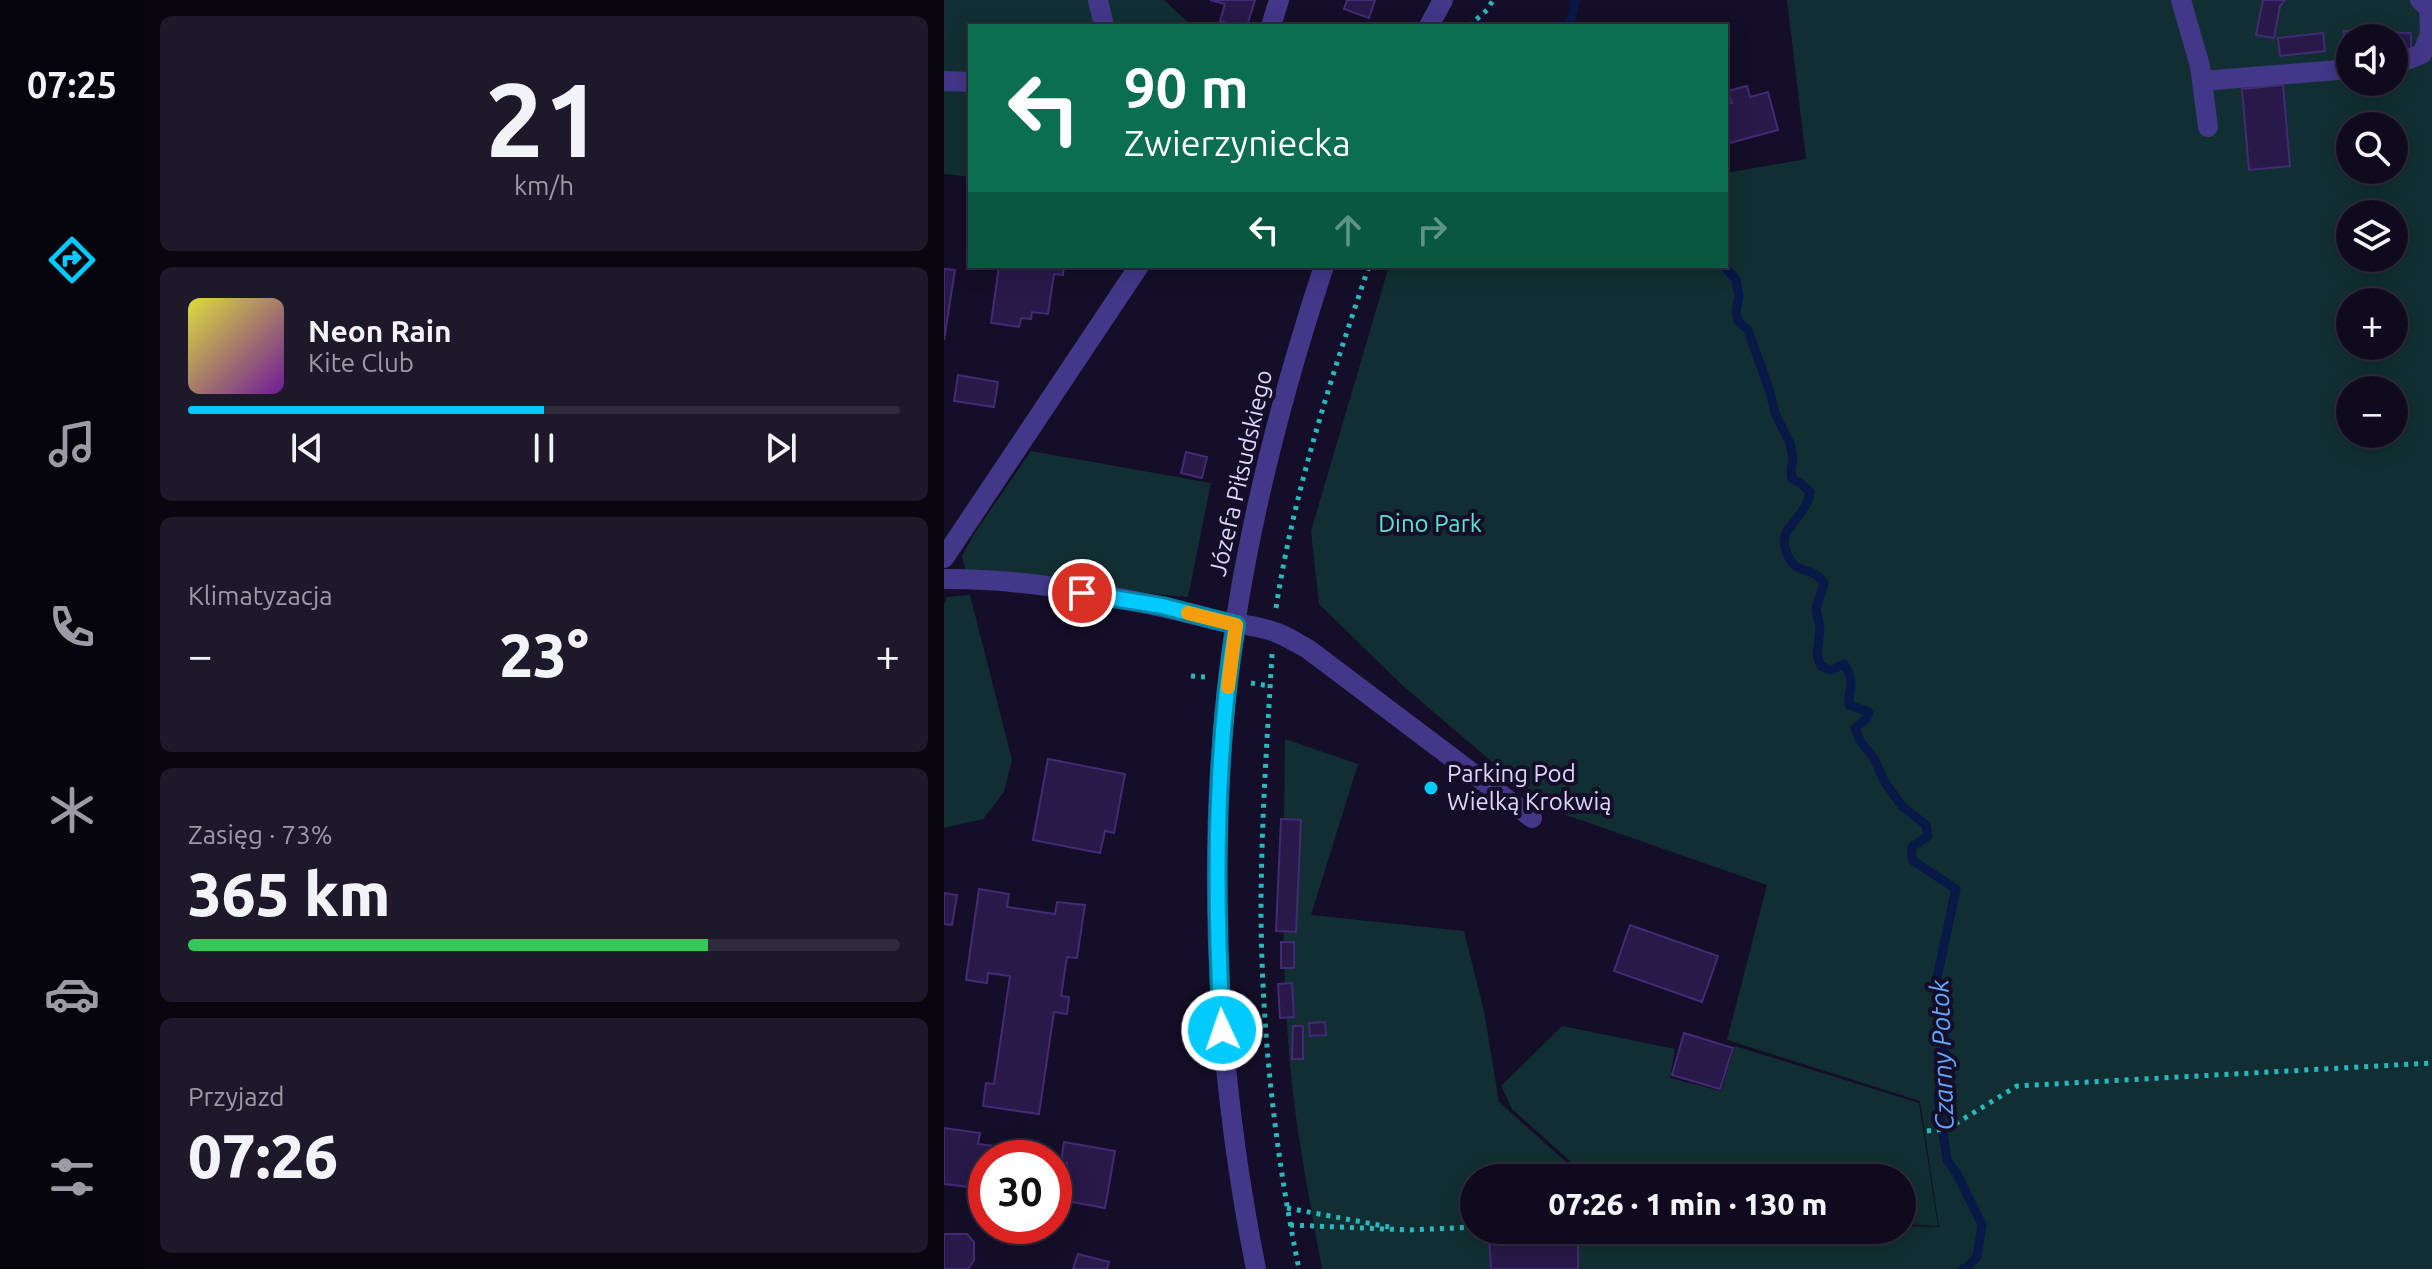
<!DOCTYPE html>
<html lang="pl">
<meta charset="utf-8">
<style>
:root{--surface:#100a1e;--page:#1e182b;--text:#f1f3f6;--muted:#9c9aa4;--line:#302b3c;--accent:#01caff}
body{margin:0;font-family:Ubuntu,sans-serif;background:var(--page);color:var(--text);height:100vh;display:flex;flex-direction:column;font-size:30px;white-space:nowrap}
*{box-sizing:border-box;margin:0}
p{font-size:26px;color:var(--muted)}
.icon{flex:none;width:44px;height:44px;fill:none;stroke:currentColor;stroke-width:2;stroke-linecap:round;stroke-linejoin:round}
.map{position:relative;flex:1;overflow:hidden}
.panel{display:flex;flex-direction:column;gap:16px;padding:16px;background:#090610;width:800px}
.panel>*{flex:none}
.top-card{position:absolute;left:24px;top:24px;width:760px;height:244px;border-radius:0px;box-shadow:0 4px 20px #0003,0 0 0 2px var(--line);background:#0b6e4f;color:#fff;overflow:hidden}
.controls{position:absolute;left:1392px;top:24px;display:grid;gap:16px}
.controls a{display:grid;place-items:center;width:72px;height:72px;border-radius:50%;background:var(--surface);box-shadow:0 4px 20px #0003,0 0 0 2px var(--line);font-size:40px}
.speed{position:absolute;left:24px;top:1140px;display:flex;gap:16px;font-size:40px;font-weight:700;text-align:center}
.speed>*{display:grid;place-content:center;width:104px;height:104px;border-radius:50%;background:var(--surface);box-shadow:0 4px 20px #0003,0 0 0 2px var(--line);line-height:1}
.speed .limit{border:12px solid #d22;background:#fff;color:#111}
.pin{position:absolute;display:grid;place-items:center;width:68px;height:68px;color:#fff;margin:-34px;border:4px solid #fff;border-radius:50%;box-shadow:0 2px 8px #0007}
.me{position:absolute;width:88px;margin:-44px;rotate:357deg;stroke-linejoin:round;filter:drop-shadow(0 0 6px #0008)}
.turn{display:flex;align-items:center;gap:28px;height:168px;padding:0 24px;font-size:36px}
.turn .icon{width:104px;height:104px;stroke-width:2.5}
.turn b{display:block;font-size:56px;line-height:68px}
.lanes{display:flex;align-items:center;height:76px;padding:0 24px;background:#0003;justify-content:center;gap:40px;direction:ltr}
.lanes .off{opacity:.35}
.big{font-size:60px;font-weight:800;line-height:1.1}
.panel .widget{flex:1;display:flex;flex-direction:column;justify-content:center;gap:12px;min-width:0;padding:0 28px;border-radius:12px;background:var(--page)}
.panel .dial{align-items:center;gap:0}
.dial b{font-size:104px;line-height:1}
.song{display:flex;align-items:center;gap:24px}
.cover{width:96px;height:96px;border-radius:12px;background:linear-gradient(135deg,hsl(60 70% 55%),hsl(280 70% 35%))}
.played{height:8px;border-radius:4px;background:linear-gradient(90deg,var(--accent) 50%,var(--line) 50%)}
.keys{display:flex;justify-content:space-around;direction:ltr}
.heat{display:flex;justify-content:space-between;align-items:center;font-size:44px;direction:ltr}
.charge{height:12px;border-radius:6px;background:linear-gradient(90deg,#34c759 73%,var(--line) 0)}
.trip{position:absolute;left:516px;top:1164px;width:456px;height:80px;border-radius:40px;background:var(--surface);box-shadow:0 4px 20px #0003,0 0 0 2px var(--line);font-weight:800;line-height:80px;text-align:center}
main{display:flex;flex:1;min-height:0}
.dock{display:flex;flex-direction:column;width:144px;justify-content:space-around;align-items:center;background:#06040c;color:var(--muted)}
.dock .icon{width:56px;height:56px}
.dock .active{color:var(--accent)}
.dock b{font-size:36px;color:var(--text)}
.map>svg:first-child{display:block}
</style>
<main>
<nav class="dock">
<b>07:25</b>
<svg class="icon active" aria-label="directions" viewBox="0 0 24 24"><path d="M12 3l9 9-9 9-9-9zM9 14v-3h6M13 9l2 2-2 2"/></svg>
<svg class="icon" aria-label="music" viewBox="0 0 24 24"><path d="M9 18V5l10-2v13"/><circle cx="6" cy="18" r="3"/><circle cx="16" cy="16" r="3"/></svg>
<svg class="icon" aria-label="phone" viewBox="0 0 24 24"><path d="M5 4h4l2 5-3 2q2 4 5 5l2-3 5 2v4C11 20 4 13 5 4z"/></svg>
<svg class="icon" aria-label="climate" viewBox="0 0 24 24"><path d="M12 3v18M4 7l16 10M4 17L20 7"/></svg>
<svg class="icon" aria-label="car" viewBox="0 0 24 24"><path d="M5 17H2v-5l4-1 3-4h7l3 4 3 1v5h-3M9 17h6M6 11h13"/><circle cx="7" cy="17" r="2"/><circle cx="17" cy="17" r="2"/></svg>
<svg class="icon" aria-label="filters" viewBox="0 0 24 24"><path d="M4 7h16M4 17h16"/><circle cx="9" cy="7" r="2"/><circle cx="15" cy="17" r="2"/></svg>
</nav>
<section class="panel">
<div class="widget dial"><b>21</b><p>km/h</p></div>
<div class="widget">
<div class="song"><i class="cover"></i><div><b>Neon Rain</b><p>Kite Club</p></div></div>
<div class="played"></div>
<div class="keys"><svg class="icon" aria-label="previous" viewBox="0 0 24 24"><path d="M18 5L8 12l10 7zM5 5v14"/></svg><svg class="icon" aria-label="pause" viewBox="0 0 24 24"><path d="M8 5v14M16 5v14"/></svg><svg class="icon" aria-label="next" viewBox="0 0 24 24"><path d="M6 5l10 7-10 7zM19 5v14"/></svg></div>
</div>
<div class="widget"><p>Klimatyzacja</p>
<div class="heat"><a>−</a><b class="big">23°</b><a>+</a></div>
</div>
<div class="widget"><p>Zasięg · 73%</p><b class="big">365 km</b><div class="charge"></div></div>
<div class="widget"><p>Przyjazd</p><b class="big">07:26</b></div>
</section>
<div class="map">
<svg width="1488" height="1269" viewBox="0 0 1488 1269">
<rect width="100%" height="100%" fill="#150e28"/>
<path fill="#112f32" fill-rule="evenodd" d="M 0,0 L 220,0 L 248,26 L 26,26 L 26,177 L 0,174 Z
M 843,0 L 1488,0 L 1488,1269 L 378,1269 C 366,1201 352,1133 346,1064 C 336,956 340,847 341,739 L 414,764 L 367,915 L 520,931 L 540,1011 L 555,1102 L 640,1178 L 530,1178 L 530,1230 L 958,1230 L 958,1226 L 995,1227 L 976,1101 L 783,1040 L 823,885 L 602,808 L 458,685 L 375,604 L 367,531 L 445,266 L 782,266 L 782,173 L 862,159 ZM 1406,38 L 1450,38 L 1450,82 L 1406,82 ZM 1406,126 L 1450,126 L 1450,170 L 1406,170 ZM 1406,214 L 1450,214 L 1450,258 L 1406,258 ZM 1406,302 L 1450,302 L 1450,346 L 1406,346 ZM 1406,390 L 1450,390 L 1450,434 L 1406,434 Z
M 87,451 L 267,483 L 244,597 L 35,579 L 22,572 L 18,556 L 30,534 Z
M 26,595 L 68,760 L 60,792 L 39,819 L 0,828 L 0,604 L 3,597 Z
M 618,1026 L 731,1049 L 726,1078 L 777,1091 L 791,1046 L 975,1103 L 994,1226 L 958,1224 L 958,1178 L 645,1178 L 568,1109 L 557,1086 Z"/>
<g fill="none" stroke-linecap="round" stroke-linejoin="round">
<path stroke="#081847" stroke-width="9" d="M 625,26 L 632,0
M 780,266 L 792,280 L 795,296 L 792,311 L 794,321 L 804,330 L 826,392 L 831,413 L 846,443 L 849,459 L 847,471 L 848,479 L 858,484 L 866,492 C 864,516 835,527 841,547 C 850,580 866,562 880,583 L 872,609 L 876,628 L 873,655 L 877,666 L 887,670 L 900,664 C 913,686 904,685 905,705 L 925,712 L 922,719 L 911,728 L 916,741 L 930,758 L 940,781 L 958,806 L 982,825 L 984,836 L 968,847 L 968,860 L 1012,889 L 993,978 L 999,998 L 1001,1054 L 994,1098 L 1003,1160 L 1013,1174 L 1038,1225 L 1033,1257 L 1022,1268 L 1018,1269"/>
</g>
<path fill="#281949" stroke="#422a76" stroke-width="2" d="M 266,0 L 311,0 L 303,26 L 293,26 L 276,21 L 281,4 Z
M 403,0 L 431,0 L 425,18 L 400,9 Z
M 1319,0 L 1341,0 L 1336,6 L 1330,38 L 1312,35 Z
M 1400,31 L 1467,33 L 1467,51 L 1450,51 L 1450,38 L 1406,38 L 1406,50 L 1400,50 Z
M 1379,33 L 1381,51 L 1336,56 L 1334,38 Z
M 1339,85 L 1346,166 L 1305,170 L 1298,89 Z
M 803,86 L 806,97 L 824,92 L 834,130 L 782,144 L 782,104 L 788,103 L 784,91 Z
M 55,266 L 120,266 L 119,275 L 110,274 L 104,314 L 88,312 L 87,319 L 77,318 L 75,327 L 47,323 Z
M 0,269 L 11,270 L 0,340 Z
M 14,375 L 54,382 L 50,407 L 10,401 Z
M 242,452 L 263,457 L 258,478 L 237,473 Z
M 104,759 L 181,774 L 170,833 L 161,831 L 156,853 L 89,840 Z
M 337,819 L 357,820 L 352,932 L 332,931 Z
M 35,889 L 65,894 L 63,907 L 111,914 L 113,902 L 141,905 L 133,958 L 123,957 L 117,996 L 125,997 L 123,1014 L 110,1012 L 95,1114 L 39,1106 L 42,1083 L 50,1084 L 66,976 L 44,973 L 43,983 L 22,980 Z
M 0,893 L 13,895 L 8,925 L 0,924 Z
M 686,925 L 774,956 L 758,1002 L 670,971 Z
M 337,942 L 350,942 L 350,968 L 337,968 Z
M 348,983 L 350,1017 L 336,1018 L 334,984 Z
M 381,1022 L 382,1035 L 366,1036 L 365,1023 Z
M 349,1026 L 359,1026 L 359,1059 L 348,1059 Z
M 740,1033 L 789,1048 L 776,1089 L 728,1075 Z
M 0,1128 L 36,1133 L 34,1144 L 81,1150 L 80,1158 L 42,1158 L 42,1189 L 0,1184 Z
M 120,1142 L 171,1151 L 161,1208 L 117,1200 L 123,1163 L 117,1162 Z
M 768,1163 L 783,1163 L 794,1172 L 795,1178 L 760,1178 Z
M 0,1234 L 23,1234 L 30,1242 L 30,1260 L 24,1269 L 0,1269 Z
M 634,1235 L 634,1269 L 547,1269 L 545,1237 Z
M 134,1254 L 165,1262 L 163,1269 L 129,1269 Z"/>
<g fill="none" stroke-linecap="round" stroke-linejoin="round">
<path stroke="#2ab7be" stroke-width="5" stroke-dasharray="4 6" stroke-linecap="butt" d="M 525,26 L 543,10 L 549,0
M 332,608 C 350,491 387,378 425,266
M 328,654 C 323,741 317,827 317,914 C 318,1034 331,1152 355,1269
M 247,676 L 262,677
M 307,683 L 326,686
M 983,1131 L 1003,1129 L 1073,1086 L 1488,1063
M 343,1208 L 445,1227
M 346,1225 L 466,1230 L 530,1227"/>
<path stroke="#433789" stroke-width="20" d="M 154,0 L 160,26
M 1237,0 L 1256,66 L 1264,127
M 327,26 L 335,0
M 485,26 L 499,0
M 1450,65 L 1478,54 L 1486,34 L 1485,8 L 1476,0
M 0,81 L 26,82
M 1258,81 L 1406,69
M 0,558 L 195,266
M 0,579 C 88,578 186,598 271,620 C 291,624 313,625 331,632 C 342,636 353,643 364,649 L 588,818
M 312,1269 C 269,1054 259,823 294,606 C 313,490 343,378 380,266"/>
</g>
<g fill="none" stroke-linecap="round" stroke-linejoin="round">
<defs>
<path id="route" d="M 138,593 L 218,606 L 292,625 C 270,755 271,898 278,1030"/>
</defs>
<use href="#route" stroke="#0183a6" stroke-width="20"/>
<use href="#route" stroke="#01caff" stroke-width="14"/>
<path stroke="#f59e0b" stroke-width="14" d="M 244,613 L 292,625 L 284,687"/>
</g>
<circle fill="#01caff" stroke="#150e28" stroke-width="3" cx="487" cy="788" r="8"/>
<g text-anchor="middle" stroke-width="8" stroke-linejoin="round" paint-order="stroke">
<g font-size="24" fill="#ded5ff" stroke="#150e28">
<text transform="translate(297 473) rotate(-77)" y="8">Józefa Piłsudskiego</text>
</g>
<g font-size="24" fill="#5be5d2" stroke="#150e28">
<text x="486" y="532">Dino Park</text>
</g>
<g font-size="24" fill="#ded5ff" stroke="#150e28" text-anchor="start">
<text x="503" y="782">Parking Pod<tspan x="503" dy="28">Wielką Krokwią</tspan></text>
</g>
<g font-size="26" font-style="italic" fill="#63a6ff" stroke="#150e28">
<text transform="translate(998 1055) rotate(-92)" y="9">Czarny Potok</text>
</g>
</g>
</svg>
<div class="controls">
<a><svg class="icon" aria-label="sound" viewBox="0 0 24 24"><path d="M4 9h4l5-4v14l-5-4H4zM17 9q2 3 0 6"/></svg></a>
<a><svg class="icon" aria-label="search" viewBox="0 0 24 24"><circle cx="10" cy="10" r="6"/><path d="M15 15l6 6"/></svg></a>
<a><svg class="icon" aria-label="layers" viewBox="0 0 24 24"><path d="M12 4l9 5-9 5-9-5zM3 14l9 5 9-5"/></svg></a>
<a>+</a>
<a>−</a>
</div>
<div class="speed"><div class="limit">30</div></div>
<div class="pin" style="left:138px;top:593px;background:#d93025"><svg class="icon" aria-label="arrive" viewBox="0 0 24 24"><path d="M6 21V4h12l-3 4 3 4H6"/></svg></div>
<svg class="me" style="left:278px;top:1030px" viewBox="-20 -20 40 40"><circle r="17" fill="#01caff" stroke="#fff" stroke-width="3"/><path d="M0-11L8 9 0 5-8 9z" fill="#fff"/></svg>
<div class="trip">07:26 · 1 min · 130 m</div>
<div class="top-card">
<div class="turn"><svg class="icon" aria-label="left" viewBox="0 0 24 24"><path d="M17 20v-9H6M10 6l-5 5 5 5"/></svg><div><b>90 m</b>Zwierzyniecka</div></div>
<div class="lanes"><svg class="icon" aria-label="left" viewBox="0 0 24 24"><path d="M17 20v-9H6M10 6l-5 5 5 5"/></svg><svg class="icon off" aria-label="ahead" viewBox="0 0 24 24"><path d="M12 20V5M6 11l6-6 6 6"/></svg><svg class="icon off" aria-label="right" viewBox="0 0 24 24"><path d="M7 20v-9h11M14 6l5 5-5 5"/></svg></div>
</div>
</div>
</main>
